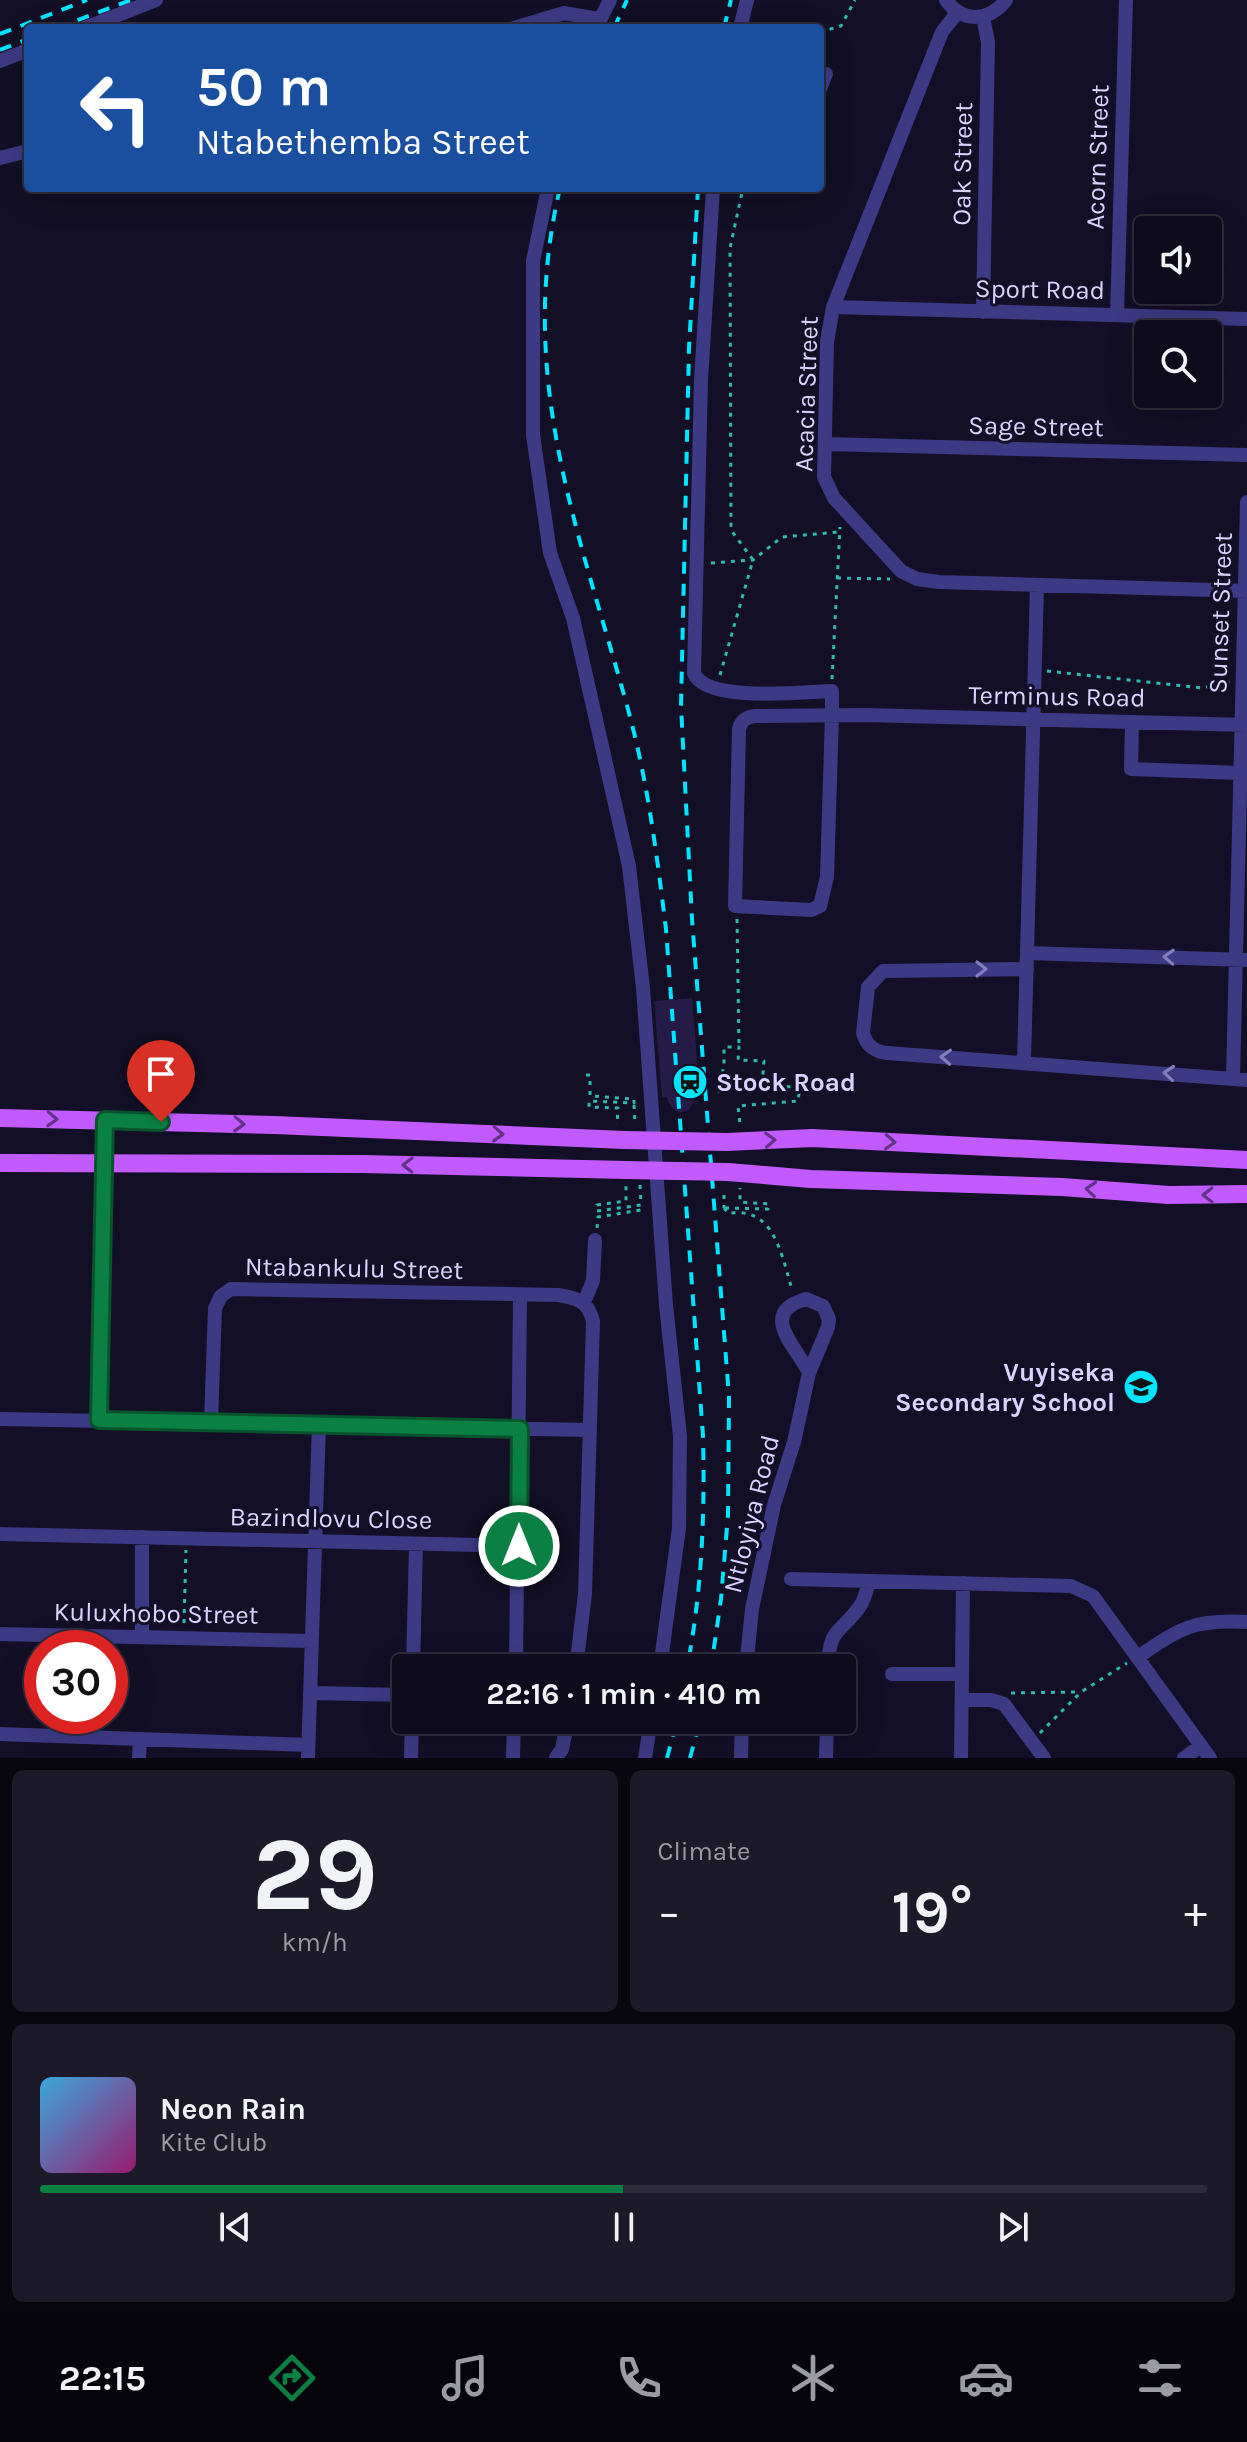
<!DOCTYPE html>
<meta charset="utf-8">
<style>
:root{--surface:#0e0b1c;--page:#1c1929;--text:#f1f3f6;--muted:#9b9ba3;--line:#2e2b3b;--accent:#0b8043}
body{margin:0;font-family:Karla,sans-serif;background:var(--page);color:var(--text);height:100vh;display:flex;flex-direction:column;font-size:30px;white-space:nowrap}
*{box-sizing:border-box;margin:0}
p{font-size:26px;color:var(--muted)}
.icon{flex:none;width:44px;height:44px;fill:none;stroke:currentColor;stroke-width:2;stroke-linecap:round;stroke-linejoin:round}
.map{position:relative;height:1758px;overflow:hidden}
.panel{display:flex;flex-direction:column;gap:12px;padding:12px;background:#08060f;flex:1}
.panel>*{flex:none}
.banner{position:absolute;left:24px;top:24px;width:800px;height:168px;border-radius:8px;box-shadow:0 8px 32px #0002,0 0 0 2px var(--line);background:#1a4fa0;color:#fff;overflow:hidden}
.fabs{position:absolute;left:1134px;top:216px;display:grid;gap:16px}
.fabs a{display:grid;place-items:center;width:88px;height:88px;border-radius:8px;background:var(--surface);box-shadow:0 8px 32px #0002,0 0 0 2px var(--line);font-size:40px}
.speed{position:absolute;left:24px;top:1630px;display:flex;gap:16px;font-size:40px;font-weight:700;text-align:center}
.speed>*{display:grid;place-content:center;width:104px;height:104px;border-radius:50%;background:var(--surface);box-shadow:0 8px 32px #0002,0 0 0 2px var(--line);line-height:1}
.speed .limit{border:12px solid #d22;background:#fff;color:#111}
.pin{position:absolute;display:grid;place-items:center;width:68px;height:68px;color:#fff;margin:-82px -34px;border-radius:50% 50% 50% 0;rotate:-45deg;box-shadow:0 0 8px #0007}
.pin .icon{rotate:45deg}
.me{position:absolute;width:88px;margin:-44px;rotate:0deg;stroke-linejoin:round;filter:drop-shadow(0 0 6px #0008)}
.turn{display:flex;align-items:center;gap:28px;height:168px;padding:0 40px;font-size:36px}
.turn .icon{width:104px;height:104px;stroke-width:2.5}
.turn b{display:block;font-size:56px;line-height:68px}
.big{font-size:60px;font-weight:700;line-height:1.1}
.panel .widget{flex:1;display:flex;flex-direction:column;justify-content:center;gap:12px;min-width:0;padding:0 28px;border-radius:12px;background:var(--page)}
.panel .dial{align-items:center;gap:0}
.dial b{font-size:104px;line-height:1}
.song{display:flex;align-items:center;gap:24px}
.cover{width:96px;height:96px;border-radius:12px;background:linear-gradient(135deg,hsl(200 70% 55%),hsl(320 70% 35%))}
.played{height:8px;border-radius:4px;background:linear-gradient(90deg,var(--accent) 50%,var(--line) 50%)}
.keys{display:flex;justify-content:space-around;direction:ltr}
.heat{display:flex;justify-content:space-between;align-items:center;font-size:44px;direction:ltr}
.panel .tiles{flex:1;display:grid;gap:12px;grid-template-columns:1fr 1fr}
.widget:last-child{grid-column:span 2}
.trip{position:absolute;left:392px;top:1654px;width:464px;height:80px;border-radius:8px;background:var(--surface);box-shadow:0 8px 32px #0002,0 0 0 2px var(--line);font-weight:700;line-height:80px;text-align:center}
.tab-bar{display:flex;height:128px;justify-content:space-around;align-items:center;background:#06040b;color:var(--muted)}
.tab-bar .icon{width:56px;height:56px}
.tab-bar .on{color:var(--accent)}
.tab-bar b{font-size:36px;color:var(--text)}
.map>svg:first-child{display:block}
</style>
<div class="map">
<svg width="1247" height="1758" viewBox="0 0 1247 1758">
<rect width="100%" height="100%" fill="#130f26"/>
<path fill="#241b47" d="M 692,998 L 700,1096 L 696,1097 L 689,1110 L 680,1113 L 672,1108 L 666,1097 L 662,1097 L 654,1001 Z"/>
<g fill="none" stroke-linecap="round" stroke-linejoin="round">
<path stroke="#2fb8b0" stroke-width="3" stroke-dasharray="4 6" stroke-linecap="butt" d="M 820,32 L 841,26 L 855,0
M 711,563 L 753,560 L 782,537 L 839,532
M 837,578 L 890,579
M 1047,671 L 1202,688 L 1230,682
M 720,675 L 753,560 L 731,530 L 730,248 L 743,188
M 832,679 L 840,527
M 737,919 L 739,1047
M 586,1075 L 590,1075 L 590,1096 L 634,1099 L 634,1103 L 589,1101 L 589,1107 L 618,1108 L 617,1125
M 719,1093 L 724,1064 L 724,1047 L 739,1047 L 738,1060 L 764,1061 L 762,1086 L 800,1087 L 798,1101 L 738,1106 L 740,1124
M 634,1105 L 635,1125
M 640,1185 L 641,1205
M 724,1195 L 724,1208
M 724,1208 L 728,1213 C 734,1213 742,1212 748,1214 C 776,1220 784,1263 791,1286
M 725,1208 L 768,1209 L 769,1204 L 740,1202 L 740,1188
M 597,1228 L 598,1217 L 641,1210 L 641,1205 L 597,1211 L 597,1205 L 626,1201 L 626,1185
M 184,1623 L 186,1550
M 1011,1693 L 1079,1692
M 1040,1733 L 1081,1692 L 1127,1663"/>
<path stroke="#3d3a85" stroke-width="14" d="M 946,0 C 962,23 989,22 1006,0
M 957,13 L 942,32 L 833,307 L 827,342 L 824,477 L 834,498 L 901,571 L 917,579 L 939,582 L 1247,591
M 85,28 L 156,0
M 514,28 L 564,13 L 598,19
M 596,28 L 610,0
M 740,28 L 747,0
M 0,61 L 28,50
M 820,89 L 826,74
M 0,158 L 28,151
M 548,188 L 533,261 L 533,435 L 550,553 L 573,618 L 629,866 L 643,988 L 666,1305 L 680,1436 L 679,1528 L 660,1668
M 713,188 L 701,380 L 694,673 C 705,703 804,692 832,691 L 832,715 L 827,877 L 820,906 L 811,910 L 735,906 L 739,729 C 741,720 747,717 755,716 L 866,715 L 1247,725
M 833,307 L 1247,319
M 983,312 L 988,42 L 983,17
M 1117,315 L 1126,0
M 825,444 L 1247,455
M 1132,722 L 1131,769 L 1240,773
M 1027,953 L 1247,960
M 1027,969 L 883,971 L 868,987 L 863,1033 C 866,1045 875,1052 887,1053 L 1247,1080
M 1024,1061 L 1037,586
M 1233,1078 L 1247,502
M 584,1302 L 593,1281 L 595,1240
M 0,1419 L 590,1430
M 99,1420 L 105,1120
M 211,1422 L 215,1308 L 221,1296 L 231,1289 L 558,1295 C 577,1298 588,1301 593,1321 L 585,1594 L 576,1668
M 0,1534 L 519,1546
M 791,1579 L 1071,1586 L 1093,1596 L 1210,1758
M 0,1634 L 312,1641
M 142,1637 L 142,1537
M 1138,1657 C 1180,1628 1194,1619 1247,1622
M 413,1668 L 416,1544
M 516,1668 L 520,1296
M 746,1668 L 752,1609 L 774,1505 L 794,1442 L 809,1373 L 828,1327 L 829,1319 L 823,1306 L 806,1299 C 756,1313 798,1348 809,1373
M 828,1668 C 829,1626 840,1635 860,1606 C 865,1599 867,1589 869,1581
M 892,1674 L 962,1674
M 310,1693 L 406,1695
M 962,1700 L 991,1700 L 1004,1704 L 1044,1758
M 0,1734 L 308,1745
M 139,1758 L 140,1739
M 308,1758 L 319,1424
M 411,1758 L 412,1720
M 513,1758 L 514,1720
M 556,1758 L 562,1749 L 568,1720
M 645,1758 L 651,1720
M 741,1758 L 742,1720
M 826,1758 L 827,1720
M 961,1758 L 963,1583
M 1184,1758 L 1201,1746"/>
<path stroke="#c25bff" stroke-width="18" d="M 0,1118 L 275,1125 L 624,1140
M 727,1142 L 812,1138 L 1247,1160
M 0,1163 L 363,1164 L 626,1170
M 728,1172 L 811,1179 L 1062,1187 L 1169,1195 L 1247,1194"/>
<path stroke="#00e5ff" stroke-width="4" stroke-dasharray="12 10" stroke-linecap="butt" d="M 57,28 L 131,0
M 614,28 L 627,0
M 724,28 L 731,0
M 0,34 L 87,0
M 0,50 L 28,39
M 560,188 C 515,379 580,533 629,713 C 648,783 657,857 666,929 L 703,1436 C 705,1514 702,1591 687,1668
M 698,188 L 689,348 L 681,706 L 692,919 L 729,1397 L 728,1515 L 721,1599 L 711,1668
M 667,1758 L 677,1720
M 690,1758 L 700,1720"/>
<path stroke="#c25bff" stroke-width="18" d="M 624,1140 L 727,1142
M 626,1170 L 728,1172"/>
</g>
<defs><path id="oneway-chevron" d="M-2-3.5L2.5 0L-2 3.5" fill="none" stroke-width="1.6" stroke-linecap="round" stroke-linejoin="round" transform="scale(2)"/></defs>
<g stroke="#837fbc">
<use href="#oneway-chevron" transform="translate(1169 957) rotate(-178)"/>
<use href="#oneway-chevron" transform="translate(981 969)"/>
<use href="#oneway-chevron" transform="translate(946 1057) rotate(-177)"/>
<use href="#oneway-chevron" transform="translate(1169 1073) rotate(-175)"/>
</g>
<g stroke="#623188">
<use href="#oneway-chevron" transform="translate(52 1119) rotate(2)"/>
<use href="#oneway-chevron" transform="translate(239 1124) rotate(2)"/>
<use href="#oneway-chevron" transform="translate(498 1134) rotate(2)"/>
<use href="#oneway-chevron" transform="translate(770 1140) rotate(-3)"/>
<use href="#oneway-chevron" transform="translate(890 1142) rotate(3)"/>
<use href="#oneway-chevron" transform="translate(408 1165) rotate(-179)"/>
<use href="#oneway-chevron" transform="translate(1091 1189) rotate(-175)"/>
<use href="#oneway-chevron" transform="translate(1208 1195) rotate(179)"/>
</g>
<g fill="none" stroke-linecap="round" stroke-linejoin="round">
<defs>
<path id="route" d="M 161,1122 L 105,1120 L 99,1420 L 520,1429 L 519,1546"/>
</defs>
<use href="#route" stroke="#07532c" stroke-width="20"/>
<use href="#route" stroke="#0b8043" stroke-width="14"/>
</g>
<defs>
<symbol id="station-disc" viewBox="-11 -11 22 22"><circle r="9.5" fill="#00e5ff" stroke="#130f26"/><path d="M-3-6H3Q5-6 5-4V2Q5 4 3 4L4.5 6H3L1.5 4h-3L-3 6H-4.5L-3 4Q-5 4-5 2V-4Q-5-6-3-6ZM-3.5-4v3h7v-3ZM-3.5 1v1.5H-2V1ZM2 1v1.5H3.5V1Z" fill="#111"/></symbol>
<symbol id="school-disc" viewBox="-11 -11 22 22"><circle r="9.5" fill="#00e5ff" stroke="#130f26"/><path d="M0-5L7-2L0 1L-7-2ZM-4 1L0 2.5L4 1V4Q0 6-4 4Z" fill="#111"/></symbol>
</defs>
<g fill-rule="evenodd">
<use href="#station-disc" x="670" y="1062" width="40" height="40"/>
<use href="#school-disc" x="1121" y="1367" width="40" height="40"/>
</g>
<g text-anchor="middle" stroke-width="6" stroke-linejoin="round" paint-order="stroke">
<g font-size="26" fill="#d9d4ff" stroke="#130f26">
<text transform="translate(1097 157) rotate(-88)" y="9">Acorn Street</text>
<text transform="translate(962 164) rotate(-89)" y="9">Oak Street</text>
<text transform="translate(1040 289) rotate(1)" y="9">Sport Road</text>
<text transform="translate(806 394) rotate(-88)" y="9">Acacia Street</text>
<text transform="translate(1036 426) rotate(1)" y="9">Sage Street</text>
<text transform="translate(1220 613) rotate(-88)" y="9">Sunset Street</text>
<text transform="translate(1057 696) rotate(1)" y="9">Terminus Road</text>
<text transform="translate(354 1268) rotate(1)" y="9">Ntabankulu Street</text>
<text transform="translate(751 1514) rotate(-76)" y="9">Ntloyiya Road</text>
<text transform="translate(331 1518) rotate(1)" y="9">Bazindlovu Close</text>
<text transform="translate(156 1613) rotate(1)" y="9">Kuluxhobo Street</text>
</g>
<g font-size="26" font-weight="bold" fill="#d9d4ff" stroke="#130f26" text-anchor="start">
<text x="716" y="1091">Stock Road</text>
<text x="1115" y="1381" text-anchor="end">Vuyiseka<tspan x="1115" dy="30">Secondary School</tspan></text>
</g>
</g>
</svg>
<div class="fabs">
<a><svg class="icon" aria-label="sound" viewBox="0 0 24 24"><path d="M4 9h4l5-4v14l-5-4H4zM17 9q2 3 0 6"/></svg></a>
<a><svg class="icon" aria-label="search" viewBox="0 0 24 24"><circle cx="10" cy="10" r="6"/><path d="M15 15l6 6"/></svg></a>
</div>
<div class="speed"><div class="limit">30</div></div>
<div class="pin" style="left:161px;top:1122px;background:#d93025"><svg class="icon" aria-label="arrive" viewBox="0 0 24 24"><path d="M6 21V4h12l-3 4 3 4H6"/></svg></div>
<svg class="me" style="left:519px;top:1546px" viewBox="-20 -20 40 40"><circle r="17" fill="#0b8043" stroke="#fff" stroke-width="3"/><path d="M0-11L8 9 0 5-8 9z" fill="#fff"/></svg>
<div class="trip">22:16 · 1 min · 410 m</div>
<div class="banner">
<div class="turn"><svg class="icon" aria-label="left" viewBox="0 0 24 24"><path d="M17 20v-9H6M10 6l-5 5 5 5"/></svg><div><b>50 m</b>Ntabethemba Street</div></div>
</div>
</div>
<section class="panel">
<div class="tiles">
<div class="widget dial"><b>29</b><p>km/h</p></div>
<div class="widget"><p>Climate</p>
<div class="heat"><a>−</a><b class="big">19°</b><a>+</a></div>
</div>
<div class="widget">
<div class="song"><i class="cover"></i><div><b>Neon Rain</b><p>Kite Club</p></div></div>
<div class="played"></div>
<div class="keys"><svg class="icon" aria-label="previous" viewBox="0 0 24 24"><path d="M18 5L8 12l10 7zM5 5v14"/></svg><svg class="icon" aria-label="pause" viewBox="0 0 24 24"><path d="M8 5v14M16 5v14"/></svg><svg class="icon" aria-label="next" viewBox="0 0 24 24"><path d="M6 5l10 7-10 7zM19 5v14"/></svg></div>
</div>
</div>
</section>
<nav class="tab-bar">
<b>22:15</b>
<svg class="icon on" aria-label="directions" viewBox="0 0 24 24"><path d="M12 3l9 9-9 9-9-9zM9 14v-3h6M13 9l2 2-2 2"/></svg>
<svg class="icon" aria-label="music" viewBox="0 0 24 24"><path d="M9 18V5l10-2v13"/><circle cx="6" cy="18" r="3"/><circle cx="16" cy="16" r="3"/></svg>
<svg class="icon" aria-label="phone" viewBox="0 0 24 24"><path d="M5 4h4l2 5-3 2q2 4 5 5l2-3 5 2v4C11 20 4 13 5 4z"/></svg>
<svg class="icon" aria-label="climate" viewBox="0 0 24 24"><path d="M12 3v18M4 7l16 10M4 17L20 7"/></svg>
<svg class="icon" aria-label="car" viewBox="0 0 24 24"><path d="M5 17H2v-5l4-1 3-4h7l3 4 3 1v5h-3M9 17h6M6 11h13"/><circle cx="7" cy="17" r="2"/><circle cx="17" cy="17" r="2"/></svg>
<svg class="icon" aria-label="filters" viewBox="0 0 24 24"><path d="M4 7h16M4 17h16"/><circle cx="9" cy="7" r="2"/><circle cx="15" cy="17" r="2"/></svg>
</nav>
